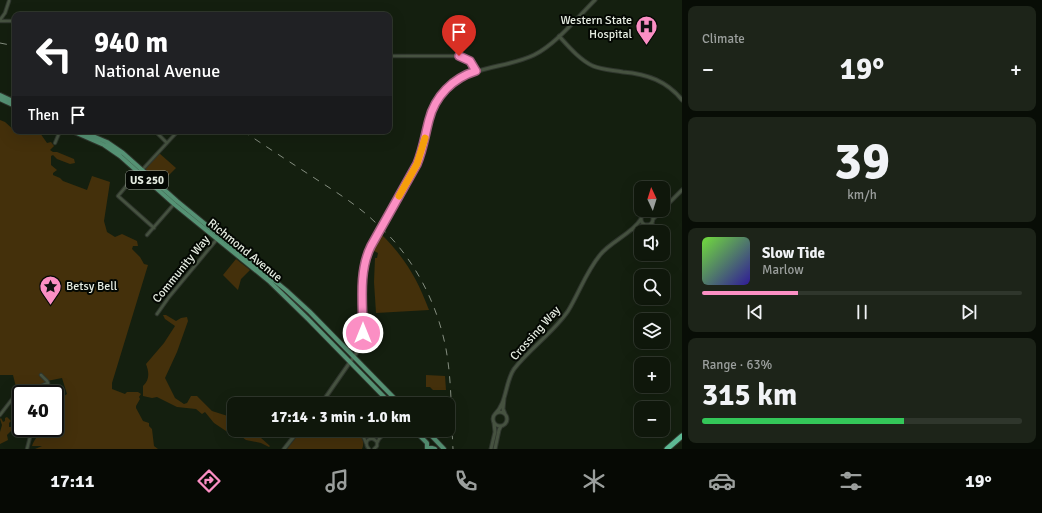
<!DOCTYPE html>
<meta charset="utf-8">
<style>
:root{--surface:#0f170b;--page:#1d2419;--text:#f1f3f6;--muted:#9b9f9d;--line:#2f362c;--accent:#fb8fc4}
body{margin:0;font-family:Signika,sans-serif;background:var(--page);color:var(--text);height:100vh;display:flex;flex-direction:column;font-size:15px;white-space:nowrap}
*{box-sizing:border-box;margin:0}
p{font-size:13px;color:var(--muted)}
.icon{flex:none;width:22px;height:22px;fill:none;stroke:currentColor;stroke-width:2;stroke-linecap:round;stroke-linejoin:round}
.map{position:relative;flex:1;overflow:hidden}
.sheet{display:flex;flex-direction:column;gap:6px;padding:6px;background:#080d06;width:360px}
.sheet>*{flex:none}
.hud{position:absolute;left:12px;top:12px;width:380px;height:122px;border-radius:8px;box-shadow:0 4px 16px #0002,0 0 0 1px var(--line);background:#202124;color:#fff;overflow:hidden}
.needle{width:26px;rotate:356deg}
.controls{position:absolute;left:634px;top:181px;display:grid;gap:8px}
.controls a{display:grid;place-items:center;width:36px;height:36px;border-radius:8px;background:var(--surface);box-shadow:0 4px 16px #0002,0 0 0 1px var(--line);font-size:20px}
.speed{position:absolute;left:12px;top:385px;display:flex;gap:8px;font-size:20px;font-weight:700;text-align:center}
.speed>*{display:grid;place-content:center;width:52px;height:52px;border-radius:50%;background:var(--surface);box-shadow:0 4px 16px #0002,0 0 0 1px var(--line);line-height:1}
.speed .limit{border:2px solid #111;border-radius:6px;background:#fff;color:#111}
.pin{position:absolute;display:grid;place-items:center;width:34px;height:34px;color:#fff;margin:-41px -17px;border-radius:50% 50% 50% 0;rotate:-45deg;box-shadow:0 0 4px #0007}
.pin .icon{rotate:45deg}
.me{position:absolute;width:44px;margin:-22px;rotate:0deg;stroke-linejoin:round;filter:drop-shadow(0 0 3px #0008)}
.turn{display:flex;align-items:center;gap:14px;height:84px;padding:0 16px;font-size:18px}
.turn .icon{width:52px;height:52px;stroke-width:2.5}
.turn b{display:block;font-size:28px;line-height:34px}
.then{display:flex;align-items:center;height:38px;padding:0 16px;background:#0003;gap:8px;font-size:15px}
.big{font-size:30px;font-weight:700;line-height:1.1}
.sheet .card{flex:1;display:flex;flex-direction:column;justify-content:center;gap:6px;min-width:0;padding:0 14px;border-radius:8px;background:var(--page)}
.sheet .dial{align-items:center;gap:0}
.dial b{font-size:52px;line-height:1}
.song{display:flex;align-items:center;gap:12px}
.cover{width:48px;height:48px;border-radius:6px;background:linear-gradient(135deg,hsl(100 70% 55%),hsl(250 70% 35%))}
.played{height:4px;border-radius:2px;background:linear-gradient(90deg,var(--accent) 30%,var(--line) 30%)}
.keys{display:flex;justify-content:space-around;direction:ltr}
.heat{display:flex;justify-content:space-between;align-items:center;font-size:22px;direction:ltr}
.charge{height:6px;border-radius:3px;background:linear-gradient(90deg,#34c759 63%,var(--line) 0)}
.trip{position:absolute;left:227px;top:397px;width:228px;height:40px;border-radius:8px;background:var(--surface);box-shadow:0 4px 16px #0002,0 0 0 1px var(--line);font-weight:700;line-height:40px;text-align:center}
.tabs{display:flex;height:64px;justify-content:space-around;align-items:center;background:#060904;color:var(--muted)}
.tabs .icon{width:28px;height:28px}
.tabs .on{color:var(--accent)}
.tabs b{font-size:18px;color:var(--text)}
main{display:flex;flex:1;min-height:0}
.map>svg:first-child{display:block}
</style>
<main>
<div class="map">
<svg width="682" height="449" viewBox="0 0 682 449">
<rect width="100%" height="100%" fill="#141f0f"/>
<path fill="#44300b" d="M 0,120 L 5,122 L 15,131 L 37,131 L 40,133 L 47,143 L 51,142 L 54,146 L 50,150 L 53,152 L 57,152 L 74,159 L 75,163 L 70,164 L 57,159 L 53,155 L 51,156 L 51,165 L 57,170 L 53,173 L 53,175 L 60,178 L 63,181 L 87,190 L 92,176 L 110,182 L 104,221 L 107,232 L 115,237 L 122,234 L 137,241 L 138,246 L 133,246 L 132,249 L 140,257 L 144,264 L 148,265 L 112,383 L 112,389 L 125,394 L 127,392 L 138,392 L 141,394 L 139,397 L 140,399 L 136,406 L 136,408 L 143,421 L 149,423 L 149,426 L 152,429 L 154,446 L 158,449 L 35,449 L 42,446 L 32,446 C 34,439 40,435 41,428 L 55,428 L 55,394 L 51,394 L 49,389 L 54,385 L 56,386 L 53,389 L 61,398 L 67,394 L 62,378 L 47,381 L 46,383 L 18,395 L 13,375 L 0,375 Z
M 159,153 L 176,168 L 160,184 L 144,170 Z
M 381,234 C 405,258 417,278 429,310 L 376,313 L 374,282 L 375,258 L 377,258 L 378,253 L 372,250 Z
M 236,259 L 250,270 L 241,279 L 238,290 L 223,275 Z
M 163,315 L 166,315 L 176,321 L 181,318 L 187,317 L 188,321 L 177,352 L 165,378 L 175,398 L 184,404 L 187,403 L 191,396 L 197,396 L 212,411 L 234,418 L 234,430 L 252,430 L 270,446 L 269,447 L 261,443 L 246,440 C 239,435 235,426 226,431 L 214,423 L 205,412 L 202,414 L 196,409 L 177,407 L 157,397 L 152,398 L 143,396 L 143,386 C 150,380 149,372 146,364 L 164,343 L 175,326 L 165,319 Z
M 426,375 L 445,376 L 446,390 L 433,390 L 430,387 L 426,387 Z
M 12,403 L 13,403 L 18,410 L 21,410 C 21,420 22,430 13,435 L 14,431 L 11,431 L 7,435 L 8,440 L 0,444 L 0,432 L 2,425 L 0,419 L 1,418 L 3,422 L 5,421 L 5,418 L 7,417 L 11,421 L 9,423 L 9,427 L 13,427 L 17,420 L 15,420 Z
M 302,430 L 355,430 C 360,436 366,440 362,449 L 287,449 Z"/>
<g fill="none" stroke-linecap="round" stroke-linejoin="round">
<defs>
<path id="minor" d="M 0,20 L 5,13 L 9,1
M 0,21 L 15,21
M 389,56 L 460,56 L 470,61 L 476,71
M 12,100 L 15,89
M 155,131 L 167,143
M 55,143 L 60,131
M 637,205 L 642,216
M 642,210 L 646,213
M 652,223 L 657,232
M 647,225 L 654,232
M 154,228 L 118,196 L 138,172 L 142,170 L 178,131
M 147,235 L 175,203
M 157,314 L 169,297 L 218,238
M 22,394 L 48,383 L 47,381 L 41,375
M 0,415 L 13,398 L 21,394
M 358,430 L 364,438 L 366,443
M 373,438 L 383,430
M 377,443 L 379,439 L 388,430
M 27,449 L 32,429
M 369,449 C 362,442 371,434 377,442 L 377,446 L 374,449"/>
<path id="tertiary" d="M 559,36 C 569,47 580,60 593,66 C 603,70 613,70 623,72 C 647,74 667,81 682,100
M 663,209 L 682,190
M641 219a6 6 0 1 1 12 0a6 6 0 1 1-12 0Z
M 650,214 L 658,210
M 653,219 L 662,210
M 384,223 C 396,202 410,182 419,159 C 428,135 426,109 445,90 C 469,65 505,69 534,55 C 556,44 578,17 595,0
M 631,230 L 644,225
M 504,398 L 503,409 L 505,414
M 321,404 L 357,352 C 368,334 361,290 364,266 C 366,254 372,243 378,232
M493 419a7 7 0 1 1 14 0a7 7 0 1 1-14 0Z
M 495,414 C 507,403 505,382 514,369 C 530,348 553,333 568,311 C 579,293 586,272 600,255 C 611,241 632,234 641,219
M 284,449 L 299,430
M 491,449 L 495,432 L 494,423
M 495,449 L 499,430 L 501,426"/>
<path id="primary" d="M 0,95 L 15,102
M 0,99 L 15,106
M 72,131 L 104,145 L 120,156 L 174,204 L 270,282 L 308,319 L 391,404
M 81,131 L 107,142 L 123,153 L 177,201 L 286,290 L 310,312 L 400,404
M 417,430 L 418,434 L 427,443 L 427,448 L 432,448 L 435,449
M 426,430 L 444,449"/>
<path id="motorway" d="M 667,449 L 682,436"/>
</defs>
<use href="#minor" stroke="#2f362d" stroke-width="4.5"/>
<use href="#tertiary" stroke="#2f362d" stroke-width="5"/>
<use href="#primary" stroke="#2f362d" stroke-width="6"/>
<use href="#motorway" stroke="#2f362d" stroke-width="7"/>
<use href="#minor" stroke="#465240" stroke-width="2.5"/>
<use href="#tertiary" stroke="#465240" stroke-width="3"/>
<use href="#primary" stroke="#559274" stroke-width="4"/>
<use href="#motorway" stroke="#5fbc96" stroke-width="5"/>
<path stroke="#848d7f" stroke-width="1" stroke-dasharray="7 7" stroke-linecap="butt" d="M 0,43 L 15,46
M 243,131 C 268,148 293,164 319,181 C 339,194 360,207 377,224 C 413,256 437,302 446,349 C 452,382 451,416 453,449"/>
<defs>
<path id="tertiary-bridge" d="M 378,232 L 384,223"/>
</defs>
<use href="#tertiary-bridge" stroke="#2f362d" stroke-width="5" stroke-linecap="butt"/>
<use href="#tertiary-bridge" stroke="#465240" stroke-width="3"/>
</g>
<g fill="none" stroke-linecap="round" stroke-linejoin="round">
<defs>
<path id="route" d="M 363,333 C 363,305 358,272 371,246 L 417,164 C 423,150 425,135 429,120 C 435,96 453,78 476,71 L 470,61 L 459,56"/>
</defs>
<use href="#route" stroke="#a35d7f" stroke-width="10"/>
<use href="#route" stroke="#fb8fc4" stroke-width="7"/>
<path stroke="#f59e0b" stroke-width="7" d="M 399,196 L 417,164 L 425,138"/>
</g>
<defs>
<symbol id="hospital-pin" viewBox="-11 -11 22 30"><path d="M0 17L-7.5 6A9.5 9.5 0 1 1 7.5 6Z" fill="#fb8fc4" stroke="#040803"/><path d="M-5-5h3v3.5h4V-5h3V5h-3V1.5h-4V5h-3Z" fill="#111"/></symbol>
<symbol id="sight-pin" viewBox="-11 -11 22 30"><path d="M0 17L-7.5 6A9.5 9.5 0 1 1 7.5 6Z" fill="#fb8fc4" stroke="#040803"/><path d="M0-6L1.8-2.2L6-1.7L2.9 1.2L3.7 5.4L0 3.3L-3.7 5.4L-2.9 1.2L-6-1.7L-1.8-2.2Z" fill="#111"/></symbol>
</defs>
<g fill-rule="evenodd">
<use href="#hospital-pin" x="634" y="14" width="25" height="34"/>
<use href="#sight-pin" x="38" y="274" width="25" height="34"/>
</g>
<g text-anchor="middle" stroke-width="4" stroke-linejoin="round" paint-order="stroke">
<rect fill="#040803" stroke="#a2a89e" stroke-width="1" x="126" y="171" width="42" height="18" rx="3"/>
<g font-size="11" font-weight="bold" fill="#e5ece1">
<text x="147" y="184">US 250</text>
</g>
<g font-size="12" fill="#e5ece1" stroke="#040803" text-anchor="end">
<text x="632" y="24">Western State<tspan x="632" dy="14">Hospital</tspan></text>
<text x="66" y="290" text-anchor="start">Betsy Bell</text>
</g>
<g font-size="12" fill="#e5ece1" stroke="#040803">
<text transform="translate(245 250) rotate(39)" y="4">Richmond Avenue</text>
<text transform="translate(181 269) rotate(-51)" y="4">Community Way</text>
<text transform="translate(535 333) rotate(-48)" y="4">Crossing Way</text>
</g>
</g>
</svg>
<div class="controls">
<a><svg class="needle" viewBox="-14 -14 28 28"><path d="M0-13l5 13h-10z" fill="#e53935"/><path d="M0 13l5-13h-10z" fill="#9b9f9d"/></svg></a>
<a><svg class="icon" aria-label="sound" viewBox="0 0 24 24"><path d="M4 9h4l5-4v14l-5-4H4zM17 9q2 3 0 6"/></svg></a>
<a><svg class="icon" aria-label="search" viewBox="0 0 24 24"><circle cx="10" cy="10" r="6"/><path d="M15 15l6 6"/></svg></a>
<a><svg class="icon" aria-label="layers" viewBox="0 0 24 24"><path d="M12 4l9 5-9 5-9-5zM3 14l9 5 9-5"/></svg></a>
<a>+</a>
<a>−</a>
</div>
<div class="speed"><div class="limit">40</div></div>
<div class="pin" style="left:459px;top:56px;background:#d93025"><svg class="icon" aria-label="arrive" viewBox="0 0 24 24"><path d="M6 21V4h12l-3 4 3 4H6"/></svg></div>
<svg class="me" style="left:363px;top:333px" viewBox="-20 -20 40 40"><circle r="17" fill="#fb8fc4" stroke="#fff" stroke-width="3"/><path d="M0-11L8 9 0 5-8 9z" fill="#fff"/></svg>
<div class="trip">17:14 · 3 min · 1.0 km</div>
<div class="hud">
<div class="turn"><svg class="icon" aria-label="left" viewBox="0 0 24 24"><path d="M17 20v-9H6M10 6l-5 5 5 5"/></svg><div><b>940 m</b>National Avenue</div></div>
<div class="then">Then<svg class="icon" aria-label="arrive" viewBox="0 0 24 24"><path d="M6 21V4h12l-3 4 3 4H6"/></svg></div>
</div>
</div>
<section class="sheet">
<div class="card"><p>Climate</p>
<div class="heat"><a>−</a><b class="big">19°</b><a>+</a></div>
</div>
<div class="card dial"><b>39</b><p>km/h</p></div>
<div class="card">
<div class="song"><i class="cover"></i><div><b>Slow Tide</b><p>Marlow</p></div></div>
<div class="played"></div>
<div class="keys"><svg class="icon" aria-label="previous" viewBox="0 0 24 24"><path d="M18 5L8 12l10 7zM5 5v14"/></svg><svg class="icon" aria-label="pause" viewBox="0 0 24 24"><path d="M8 5v14M16 5v14"/></svg><svg class="icon" aria-label="next" viewBox="0 0 24 24"><path d="M6 5l10 7-10 7zM19 5v14"/></svg></div>
</div>
<div class="card"><p>Range · 63%</p><b class="big">315 km</b><div class="charge"></div></div>
</section>
</main>
<nav class="tabs">
<b>17:11</b>
<svg class="icon on" aria-label="directions" viewBox="0 0 24 24"><path d="M12 3l9 9-9 9-9-9zM9 14v-3h6M13 9l2 2-2 2"/></svg>
<svg class="icon" aria-label="music" viewBox="0 0 24 24"><path d="M9 18V5l10-2v13"/><circle cx="6" cy="18" r="3"/><circle cx="16" cy="16" r="3"/></svg>
<svg class="icon" aria-label="phone" viewBox="0 0 24 24"><path d="M5 4h4l2 5-3 2q2 4 5 5l2-3 5 2v4C11 20 4 13 5 4z"/></svg>
<svg class="icon" aria-label="climate" viewBox="0 0 24 24"><path d="M12 3v18M4 7l16 10M4 17L20 7"/></svg>
<svg class="icon" aria-label="car" viewBox="0 0 24 24"><path d="M5 17H2v-5l4-1 3-4h7l3 4 3 1v5h-3M9 17h6M6 11h13"/><circle cx="7" cy="17" r="2"/><circle cx="17" cy="17" r="2"/></svg>
<svg class="icon" aria-label="filters" viewBox="0 0 24 24"><path d="M4 7h16M4 17h16"/><circle cx="9" cy="7" r="2"/><circle cx="15" cy="17" r="2"/></svg>
<b>19°</b>
</nav>
